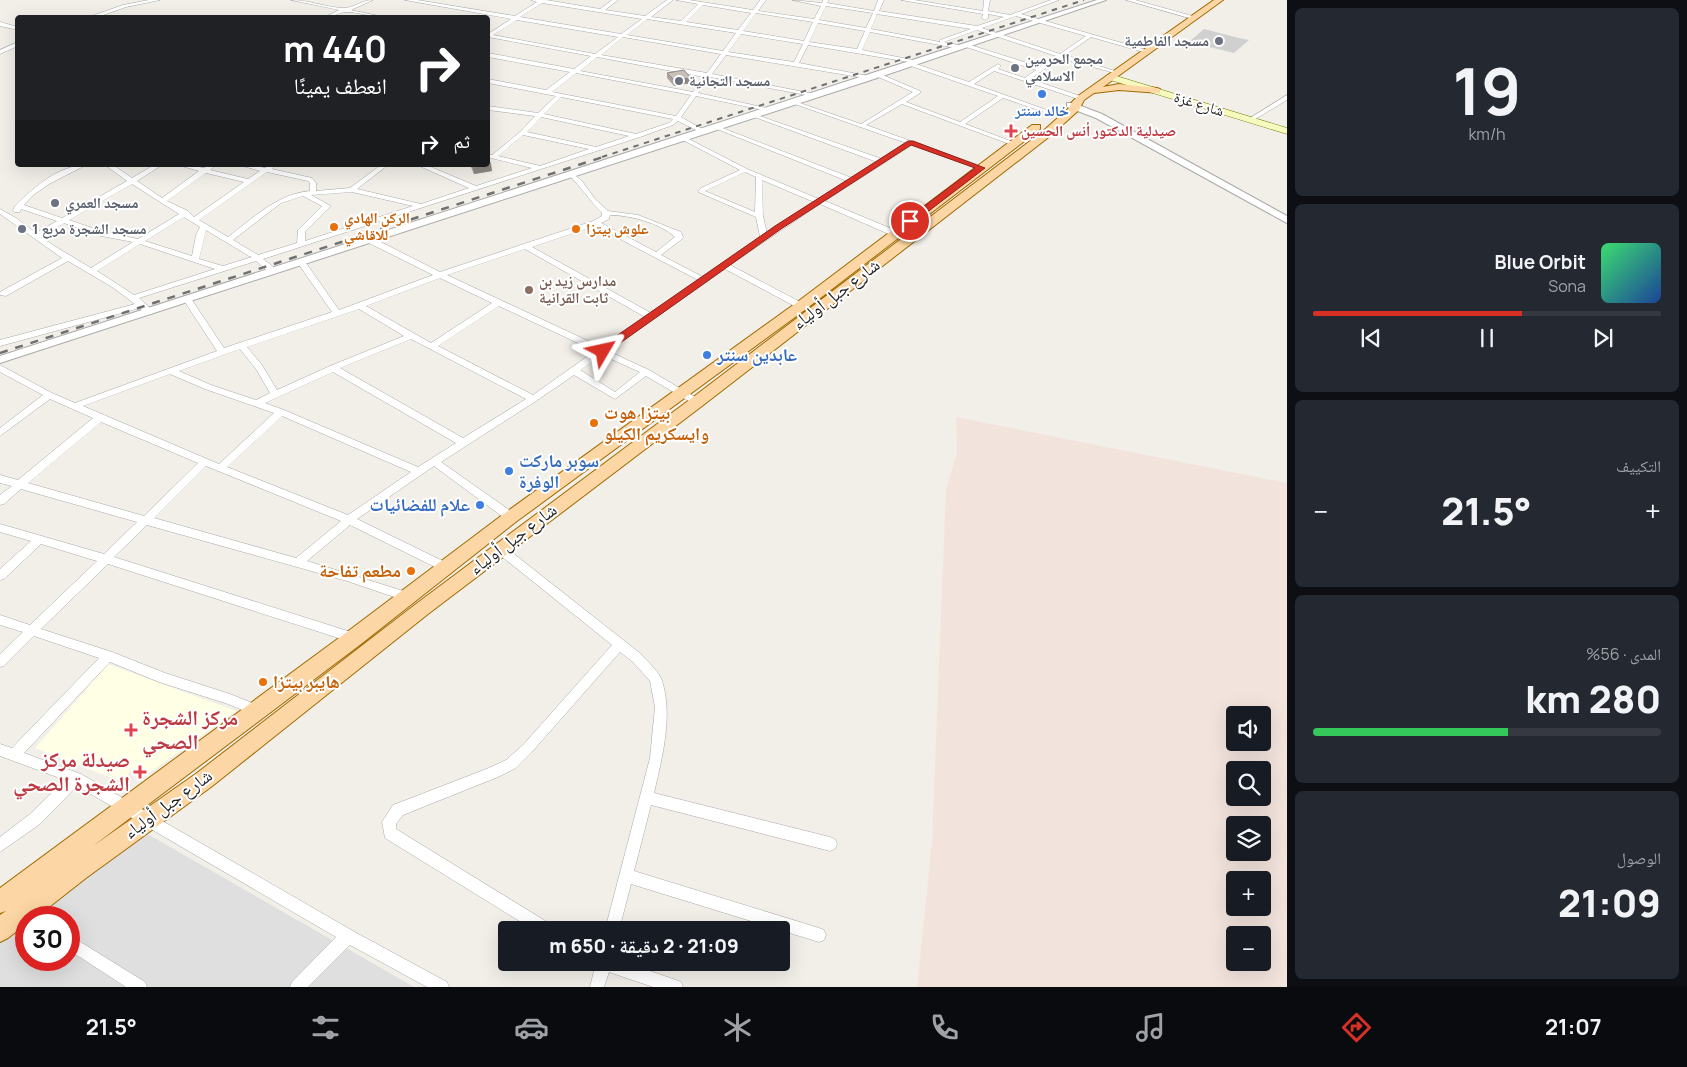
<!DOCTYPE html>
<html lang="ar">
<meta charset="utf-8">
<style>
:root{--surface:#171b24;--page:#242831;--text:#f1f3f6;--muted:#9ea1a6;--line:#363941;--accent:#d93025}
body{margin:0;font-family:Manrope,"Noto Naskh Arabic",sans-serif;background:var(--page);color:var(--text);direction:rtl;height:100vh;display:flex;flex-direction:column;font-size:19px;white-space:nowrap}
*{box-sizing:border-box;margin:0}
p{font-size:16px;color:var(--muted)}
.icon{flex:none;width:28px;height:28px;fill:none;stroke:currentColor;stroke-width:2;stroke-linecap:round;stroke-linejoin:round}
.map{position:relative;flex:1;overflow:hidden;direction:ltr}
.drawer{display:flex;flex-direction:column;gap:8px;padding:8px;background:#0d0f14;width:400px}
.drawer>*{flex:none}
.hud{position:absolute;left:15px;top:15px;width:475px;height:152px;border-radius:5px;box-shadow:0 5px 20px #0002;direction:rtl;background:#202124;color:#fff;overflow:hidden}
.tools{position:absolute;left:1226px;top:706px;display:grid;gap:10px}
.tools a{display:grid;place-items:center;width:45px;height:45px;border-radius:5px;background:var(--surface);box-shadow:0 5px 20px #0002;font-size:25px}
.speed{position:absolute;left:15px;top:906px;display:flex;gap:10px;font-size:25px;font-weight:700;text-align:center}
.speed>*{display:grid;place-content:center;width:65px;height:65px;border-radius:50%;background:var(--surface);box-shadow:0 5px 20px #0002;line-height:1}
.speed .limit{border:8px solid #d22;background:#fff;color:#111}
.pin{position:absolute;display:grid;place-items:center;width:42px;height:42px;color:#fff;margin:-21px;border:2px solid #fff;border-radius:50%;box-shadow:0 1px 5px #0007}
.me{position:absolute;width:55px;margin:-28px;rotate:54deg;stroke-linejoin:round;filter:drop-shadow(0 0 4px #0008)}
.turn{display:flex;align-items:center;gap:18px;height:105px;padding:0 20px;font-size:22px}
.turn .icon{width:65px;height:65px;stroke-width:2.5}
.turn b{display:block;font-size:35px;line-height:42px}
.then{display:flex;align-items:center;height:48px;padding:0 20px;background:#0003;gap:10px;font-size:19px}
.big{font-size:38px;font-weight:800;line-height:1.1}
.drawer .card{flex:1;display:flex;flex-direction:column;justify-content:center;gap:8px;min-width:0;padding:0 18px;border-radius:8px;background:var(--page)}
.drawer .dial{align-items:center;gap:0}
.dial b{font-size:65px;line-height:1}
.song{display:flex;align-items:center;gap:15px}
.cover{width:60px;height:60px;border-radius:8px;background:linear-gradient(135deg,hsl(140 70% 55%),hsl(220 70% 35%))}
.played{height:5px;border-radius:2px;background:linear-gradient(90deg,var(--accent) 60%,var(--line) 60%)}
.keys{display:flex;justify-content:space-around;direction:ltr}
.heat{display:flex;justify-content:space-between;align-items:center;font-size:28px;direction:ltr}
.charge{height:8px;border-radius:4px;background:linear-gradient(90deg,#34c759 56%,var(--line) 0)}
.trip{position:absolute;left:498px;top:921px;width:292px;height:50px;border-radius:5px;background:var(--surface);box-shadow:0 5px 20px #0002;font-weight:800;line-height:50px;text-align:center;direction:rtl}
.dock{display:flex;height:80px;justify-content:space-around;align-items:center;background:#090b0e;color:var(--muted)}
.dock .icon{width:35px;height:35px}
.dock .selected{color:var(--accent)}
.dock b{font-size:22px;color:var(--text)}
main{display:flex;flex:1;min-height:0}
.map>svg:first-child{display:block}
</style>
<main>
<section class="drawer">
<div class="card dial"><b>19</b><p>km/h</p></div>
<div class="card">
<div class="song"><i class="cover"></i><div><b>Blue Orbit</b><p>Sona</p></div></div>
<div class="played"></div>
<div class="keys"><svg class="icon" aria-label="previous" viewBox="0 0 24 24"><path d="M18 5L8 12l10 7zM5 5v14"/></svg><svg class="icon" aria-label="pause" viewBox="0 0 24 24"><path d="M8 5v14M16 5v14"/></svg><svg class="icon" aria-label="next" viewBox="0 0 24 24"><path d="M6 5l10 7-10 7zM19 5v14"/></svg></div>
</div>
<div class="card"><p>التكييف</p>
<div class="heat"><a>−</a><b class="big">21.5°</b><a>+</a></div>
</div>
<div class="card"><p>المدى · 56%</p><b class="big">280 km</b><div class="charge"></div></div>
<div class="card"><p>الوصول</p><b class="big">21:09</b></div>
</section>
<div class="map">
<svg width="1287" height="987" viewBox="0 0 1287 987">
<rect width="100%" height="100%" fill="#f2efe9"/>
<path fill="#e0dfdf" fill-rule="evenodd" d="M 144,832 L 414,987 L 0,987 L 0,916 ZM 26,918 L 69,918 L 69,960 L 26,960 Z"/>
<path fill="#ffffe5" d="M 108,664 L 236,711 L 148,774 L 132,769 L 122,782 L 35,748 Z"/>
<path fill="#d0d0d0" d="M 1204,29 L 1239,38 L 1249,40 L 1234,53 L 1189,42 Z"/>
<path fill="#f3e3dd" fill-rule="evenodd" d="M 956,417 L 1287,483 L 1287,987 L 917,987 L 932,842 L 946,489 L 957,453 ZM 1235,715 L 1262,715 L 1262,742 L 1235,742 ZM 1235,770 L 1262,770 L 1262,798 L 1235,798 ZM 1235,825 L 1262,825 L 1262,852 L 1235,852 ZM 1235,880 L 1262,880 L 1262,908 L 1235,908 ZM 1235,935 L 1262,935 L 1262,962 L 1235,962 Z"/>
<g fill="none" stroke-linecap="round" stroke-linejoin="round">
<defs>
<path id="minor" d="M 149,0 L 160,0 L 126,7 L 95,18 L 86,18 L 123,5 Z
M 291,0 C 309,0 325,7 342,8 C 352,9 362,0 373,0 L 351,10 L 388,18 C 374,18 360,12 347,12 C 339,12 332,18 323,18 L 339,10 Z
M 405,0 L 417,0 L 515,16 L 537,2 L 531,0 L 546,0 L 600,9 L 612,0 L 618,0 L 605,10 L 645,16 L 667,0 L 673,0 L 651,17 L 681,21 L 698,4 L 676,0 L 689,0 L 753,10 L 760,0 L 766,0 L 758,11 L 814,19 L 821,6 L 792,0 L 822,3 L 823,0 L 829,0 L 827,3 L 874,11 L 878,0 L 884,0 L 879,11 L 977,26 L 1004,17 L 988,14 L 988,18 L 985,20 L 982,18 L 983,14 L 901,0 L 914,0 L 983,11 L 984,0 L 990,0 L 988,11 L 1010,15 L 1051,0 L 1059,0 L 1021,14 L 1150,51 L 1147,53 L 1091,37 L 1065,55 L 1118,72 L 1118,74 L 1061,58 L 1030,79 L 1083,97 L 1084,98 L 1081,100 L 994,71 L 974,84 L 1058,114 L 1053,115 L 1003,98 L 965,124 L 1016,143 L 1016,145 L 1012,145 L 902,104 L 866,125 L 984,167 L 979,168 L 912,145 L 825,201 L 897,231 L 897,235 L 891,235 L 820,204 L 730,265 L 804,304 L 804,308 L 798,308 L 725,269 L 608,351 L 649,370 L 700,400 L 702,402 L 700,404 L 694,404 L 646,376 L 615,399 L 574,375 L 536,401 L 441,462 L 515,514 L 516,517 L 515,520 L 507,520 L 434,466 L 357,519 L 449,564 L 450,567 L 449,570 L 445,571 L 441,570 L 350,525 L 307,561 L 410,593 L 412,596 L 410,599 L 406,601 L 347,581 L 147,525 L 114,557 L 354,633 L 358,635 L 360,638 L 358,641 L 354,643 L 108,564 L 41,629 L 112,652 L 165,673 L 230,694 L 260,706 L 262,710 L 260,714 L 256,716 L 228,704 L 159,682 L 110,662 L 24,753 L 81,774 L 353,931 L 447,982 L 449,987 L 427,987 L 350,945 L 308,987 L 290,987 L 292,982 L 336,937 L 77,786 L 40,824 L 0,852 L 0,837 L 30,814 L 65,780 L 0,756 L 0,744 L 12,748 L 99,658 L 34,636 L 4,666 L 0,667 L 0,654 L 23,632 L 0,625 L 0,615 L 30,625 L 97,561 L 41,544 L 4,579 L 0,580 L 0,569 L 31,541 L 0,532 L 0,524 L 104,554 L 137,522 L 21,489 L 4,504 L 0,505 L 0,495 L 12,486 L 0,483 L 0,475 L 18,480 L 93,418 L 50,399 L 0,436 L 0,428 L 43,395 L 0,372 L 0,365 L 52,393 L 75,403 L 217,351 L 183,299 L 184,297 L 190,297 L 224,348 L 332,312 L 297,262 L 298,260 L 304,260 L 339,310 L 433,275 L 367,242 L 367,238 L 373,238 L 440,272 L 593,221 L 602,216 L 602,213 C 590,201 581,187 569,175 L 568,174 L 571,172 L 582,181 L 595,199 L 608,211 L 638,215 L 681,232 L 683,237 L 682,239 L 661,255 L 703,277 L 760,237 L 756,217 L 698,192 L 701,188 L 740,170 L 679,138 L 679,136 L 683,136 L 747,169 L 819,199 L 847,181 L 712,127 L 717,126 L 852,178 L 877,162 L 749,115 L 754,114 L 882,159 L 906,143 L 789,102 L 794,101 L 861,124 L 913,92 L 876,76 L 875,75 L 878,73 L 920,91 L 920,93 L 906,102 L 960,122 L 998,96 L 908,65 L 907,64 L 909,62 L 808,45 L 799,63 L 874,77 L 871,79 L 726,55 L 712,74 L 820,95 L 817,97 L 710,77 L 698,93 L 771,109 L 768,111 L 696,96 L 681,117 L 704,130 L 704,132 L 700,132 L 678,121 L 673,125 L 640,137 L 263,259 L 276,269 L 276,273 L 270,273 L 256,261 L 139,298 L 152,310 L 152,314 L 146,314 L 140,308 L 0,346 L 0,340 L 135,304 L 112,287 L 68,261 L 6,296 L 0,295 L 0,292 L 62,258 L 0,214 L 0,209 L 16,218 L 36,233 L 57,221 L 21,209 L 20,212 L 14,212 L 13,210 L 15,206 C 33,188 59,165 86,165 L 49,184 L 32,196 L 24,205 L 62,218 L 127,181 L 105,165 L 113,165 L 132,178 L 154,165 L 162,165 L 137,181 L 162,198 L 199,171 L 178,165 L 189,165 L 204,168 L 209,165 L 216,165 L 210,170 L 248,179 L 260,171 L 240,165 L 253,165 L 265,168 L 269,165 L 276,165 L 272,169 L 312,178 L 316,183 L 316,191 L 350,188 L 381,165 L 388,165 L 357,189 L 421,204 L 469,188 L 417,165 L 426,165 L 476,186 L 532,168 L 491,158 L 488,157 L 488,155 L 492,155 L 520,132 L 535,116 L 488,110 L 488,106 L 538,113 L 556,96 L 488,83 L 488,79 L 546,90 L 570,72 L 488,57 L 488,53 L 574,69 L 591,56 L 488,37 L 488,34 L 511,19 ZM 542,3 L 642,19 L 621,34 L 520,17 ZM 703,5 L 751,13 L 738,30 L 686,22 ZM 826,6 L 873,13 L 866,28 L 819,20 ZM 756,13 L 813,22 L 804,41 L 743,31 ZM 877,14 L 971,29 L 940,40 L 940,42 L 871,29 ZM 1016,16 L 1086,36 L 1060,54 L 982,28 ZM 647,19 L 736,33 L 723,51 L 627,35 ZM 517,20 L 618,37 L 595,54 L 493,35 ZM 818,23 L 865,31 L 857,49 L 809,42 ZM 977,30 L 1056,56 L 1040,67 L 967,44 L 963,44 L 963,46 L 944,42 ZM 870,32 L 961,49 L 963,46 L 1036,70 L 1025,78 L 998,69 L 1001,66 L 998,64 L 969,82 L 913,63 L 918,63 L 918,61 L 862,50 ZM 741,34 L 803,44 L 794,62 L 728,52 ZM 623,37 L 721,54 L 707,73 L 601,55 ZM 597,57 L 704,77 L 693,92 L 580,71 ZM 576,73 L 691,95 L 676,116 L 552,92 ZM 561,97 L 673,119 L 669,123 L 636,134 L 544,114 ZM 541,117 L 629,136 L 596,147 L 527,132 ZM 523,135 L 589,149 L 540,166 L 498,156 ZM 267,172 L 308,181 L 310,183 L 310,191 C 277,194 253,218 228,237 L 199,220 ZM 745,172 L 756,177 L 755,212 L 705,191 ZM 206,173 L 244,182 L 194,217 L 188,211 L 167,201 ZM 762,180 L 814,202 L 767,233 L 763,216 ZM 132,184 L 179,214 L 138,239 L 101,231 L 69,220 ZM 352,192 L 413,206 L 305,241 L 305,232 L 331,206 L 311,195 ZM 303,196 L 322,206 L 298,230 L 297,243 L 258,255 L 233,240 L 281,203 ZM 610,215 C 630,215 660,223 675,237 L 656,252 L 601,223 L 609,219 ZM 184,217 L 200,227 L 196,235 L 192,256 L 145,241 ZM 64,223 L 96,235 L 133,242 L 91,268 L 56,247 L 41,237 ZM 595,226 L 698,280 L 651,313 L 532,247 ZM 206,230 L 249,256 L 252,257 L 223,266 L 199,259 ZM 140,244 L 215,269 L 134,295 L 97,271 ZM 525,249 L 645,317 L 601,347 L 447,275 ZM 440,278 L 492,303 L 431,343 L 366,306 ZM 499,306 L 595,351 L 533,395 L 438,346 ZM 359,309 L 404,336 L 330,366 L 277,390 L 262,365 L 247,347 ZM 411,339 L 526,399 L 463,438 L 340,368 ZM 240,349 L 256,369 L 270,393 L 256,400 L 211,385 L 179,371 ZM 602,355 L 640,372 L 615,392 L 580,370 ZM 333,372 L 456,443 L 418,467 L 284,410 L 265,403 ZM 170,374 L 205,389 L 274,413 L 219,464 L 83,406 ZM 282,416 L 411,472 L 348,515 L 227,467 ZM 101,422 L 198,463 L 144,516 L 28,483 ZM 206,466 L 341,521 L 296,558 L 154,518 Z
M 1126,0 L 1135,0 L 1196,17 L 1193,19 Z
M 0,22 L 18,27 L 18,30 L 0,26 Z
M 18,42 L 18,46 L 0,54 L 0,50 Z
M 1287,95 L 1287,100 L 1252,121 L 1247,120 Z
M 500,545 L 504,546 L 641,654 C 647,661 657,670 661,678 C 674,713 662,758 654,793 L 830,837 L 835,839 L 837,844 L 835,849 L 830,851 L 651,805 L 634,871 L 819,928 L 824,930 L 826,935 L 824,940 L 819,942 L 631,884 L 619,930 L 605,930 L 650,758 L 655,707 L 650,681 L 633,662 L 620,652 L 531,753 L 516,768 L 498,777 L 403,815 L 396,824 L 396,829 L 552,925 L 554,930 L 534,930 L 385,838 L 382,822 L 393,805 L 489,768 L 506,760 L 523,745 L 612,645 L 496,552 L 495,549 L 496,546 Z
M 69,935 L 145,982 L 147,987 L 126,987 L 69,950 Z
M 593,962 L 624,962 L 676,980 L 681,982 L 683,987 L 653,987 L 609,972 L 604,987 L 590,987 L 595,967 Z"/>
<path id="tertiary" d="M 1097,0 L 1106,0 L 874,79 L 0,363 L 0,356 Z
M 1067,103 L 1073,103 L 1102,114 L 1287,216 L 1287,223 L 1096,118 L 1067,107 Z"/>
<path id="secondary" d="M 1107,75 L 1113,75 L 1287,128 L 1287,134 L 1107,79 Z"/>
<path id="primary" d="M 1214,0 L 1223,0 L 1103,87 L 1119,84 L 1157,88 L 1160,89 L 1160,93 L 1119,90 L 1094,93 L 1084,100 L 1079,110 L 1050,136 L 702,406 L 428,614 L 211,787 L 86,878 L 35,918 L 26,918 L 26,924 L 8,938 L 0,942 L 0,915 L 6,911 L 0,913 L 0,888 L 347,632 L 505,513 L 796,303 L 1032,125 L 1040,125 L 1040,129 L 806,309 L 517,521 L 361,644 L 93,846 L 197,773 L 416,604 L 692,398 L 1042,132 L 1070,107 L 1071,103 L 1078,96 Z"/>
</defs>
<use href="#minor" stroke="#a9a9a9" stroke-width="1"/>
<use href="#tertiary" stroke="#a9a9a9" stroke-width="2"/>
<use href="#secondary" stroke="#707d05" stroke-width="1"/>
<use href="#primary" stroke="#a06b00" stroke-width="2"/>
<use href="#minor" fill="#fff" fill-rule="evenodd"/>
<use href="#tertiary" fill="#fff" fill-rule="evenodd"/>
<use href="#secondary" fill="#f7fabf" fill-rule="evenodd"/>
<use href="#primary" fill="#fcd6a4" fill-rule="evenodd"/>
<path stroke="#707070" stroke-width="2" stroke-dasharray="5.5 5.5" stroke-linecap="butt" d="M 602,157 L 1084,0"/>
<path stroke="#707070" stroke-width="2.5" stroke-dasharray="8 8" stroke-linecap="butt" d="M 0,353 L 606,156"/>
</g>
<path fill="#aba49e" d="M 667,73 L 691,83 L 674,86 L 667,78 Z
M 470,165 L 491,165 L 492,171 L 474,174 Z"/>
<path fill="#8b8681" d="M 691,78 L 691,83 L 674,86 L 674,80 Z
M 491,165 L 492,171 L 474,174 L 473,168 Z"/>
<path fill="#c7bfb8" stroke="#8b8681" d="M 684,70 L 691,78 L 674,80 L 667,73 Z
M 488,158 L 491,165 L 473,168 L 472,165 L 488,165 Z"/>
<path fill="#d93025" stroke="#8d1f18" d="M 908,141 L 913,141 L 985,168 L 913,223 L 907,223 L 907,219 L 975,168 L 911,145 L 781,229 L 606,353 L 599,353 L 599,348 L 775,226 Z"/>
<g fill="#6b7280" stroke="#fff" stroke-width="2">
<circle cx="1219" cy="41" r="5"/>
<circle cx="1015" cy="68" r="5"/>
<circle cx="679" cy="81" r="5"/>
<circle cx="55" cy="203" r="5"/>
<circle cx="22" cy="229" r="5"/>
</g>
<g fill="#3f7fe0" stroke="#fff" stroke-width="2">
<circle cx="1042" cy="94" r="5"/>
<circle cx="707" cy="355" r="5"/>
<circle cx="509" cy="471" r="5"/>
<circle cx="480" cy="505" r="5"/>
</g>
<g fill="#e0444e" stroke="#fff" stroke-width="2">
<path d="M1008.5 123.5h5v5h5v5h-5v5h-5v-5h-5v-5h5z"/>
<path d="M128.5 722.5h5v5h5v5h-5v5h-5v-5h-5v-5h5z"/>
<path d="M137.5 764.5h5v5h5v5h-5v5h-5v-5h-5v-5h5z"/>
</g>
<g fill="#e8710a" stroke="#fff" stroke-width="2">
<circle cx="334" cy="227" r="5"/>
<circle cx="576" cy="229" r="5"/>
<circle cx="594" cy="423" r="5"/>
<circle cx="411" cy="571" r="5"/>
<circle cx="263" cy="682" r="5"/>
</g>
<circle fill="#8d6e63" stroke="#fff" stroke-width="2" cx="529" cy="290" r="5"/>
<g text-anchor="middle" stroke-width="4" stroke-linejoin="round" paint-order="stroke">
<g font-size="15" font-weight="bold" fill="#5b616d" stroke="#fff" text-anchor="start">
<text x="1209" y="46" text-anchor="end">مسجد الفاطمية</text>
<text x="1025" y="64">مجمع الحرمين<tspan x="1025" dy="17">الاسلامي</tspan></text>
<text x="689" y="86">مسجد التجانية</text>
<text x="65" y="208">مسجد العمري</text>
<text x="32" y="234">مسجد الشجرة مربع 1</text>
</g>
<g font-size="15" fill="#222" stroke="#fff">
<text transform="translate(1199 104) rotate(17)" y="5">شارع غزة</text>
</g>
<g font-size="15" font-weight="bold" fill="#366cbe" stroke="#fff">
<text x="1042" y="116">خالد سنتر</text>
</g>
<g font-size="15" font-weight="bold" fill="#be3a42" stroke="#fff" text-anchor="start">
<text x="1021" y="136">صيدلية الدكتور أنس الحسين</text>
</g>
<g font-size="15" font-weight="bold" fill="#c56008" stroke="#fff" text-anchor="start">
<text x="344" y="223">الركن الهادي<tspan x="344" dy="17">للاقاشي</tspan></text>
<text x="586" y="234">علوش بيتزا</text>
</g>
<g font-size="15" font-weight="bold" fill="#785e54" stroke="#fff" text-anchor="start">
<text x="539" y="286">مدارس زيد بن<tspan x="539" dy="17">ثابت القرانية</tspan></text>
</g>
<g font-size="18" fill="#222" stroke="#fff">
<text transform="translate(836 294) rotate(-37)" y="6">شارع جبل أولياء</text>
<text transform="translate(513 539) rotate(-37)" y="6">شارع جبل أولياء</text>
<text transform="translate(168 804) rotate(-36)" y="6">شارع جبل أولياء</text>
</g>
<g font-size="18" font-weight="bold" fill="#366cbe" stroke="#fff" text-anchor="start">
<text x="717" y="361">عابدين سنتر</text>
<text x="519" y="467">سوبر ماركت<tspan x="519" dy="21">الوفرة</tspan></text>
<text x="470" y="511" text-anchor="end">علام للفضائيات</text>
</g>
<g font-size="18" font-weight="bold" fill="#c56008" stroke="#fff" text-anchor="start">
<text x="604" y="419">بيتزا هوت<tspan x="604" dy="21">وايسكريم الكيلو</tspan></text>
<text x="401" y="577" text-anchor="end">مطعم تفاحة</text>
<text x="273" y="688">هايبر بيتزا</text>
</g>
<g font-size="21" font-weight="bold" fill="#be3a42" stroke="#fff" text-anchor="start">
<text x="142" y="725">مركز الشجرة<tspan x="142" dy="24">الصحي</tspan></text>
<text x="130" y="767" text-anchor="end">صيدلة مركز<tspan x="130" dy="24">الشجرة الصحي</tspan></text>
</g>
</g>
</svg>
<div class="tools">
<a><svg class="icon" aria-label="sound" viewBox="0 0 24 24"><path d="M4 9h4l5-4v14l-5-4H4zM17 9q2 3 0 6"/></svg></a>
<a><svg class="icon" aria-label="search" viewBox="0 0 24 24"><circle cx="10" cy="10" r="6"/><path d="M15 15l6 6"/></svg></a>
<a><svg class="icon" aria-label="layers" viewBox="0 0 24 24"><path d="M12 4l9 5-9 5-9-5zM3 14l9 5 9-5"/></svg></a>
<a>+</a>
<a>−</a>
</div>
<div class="speed"><div class="limit">30</div></div>
<div class="pin" style="left:910px;top:221px;background:#d93025"><svg class="icon" aria-label="arrive" viewBox="0 0 24 24"><path d="M6 21V4h12l-3 4 3 4H6"/></svg></div>
<svg class="me" style="left:603px;top:351px" viewBox="-20 -20 40 40"><path d="M0-17L14 15 0 8-14 15z" fill="#d93025" stroke="#fff" stroke-width="4"/></svg>
<div class="trip">21:09 · 2 دقيقة · 650 m</div>
<div class="hud">
<div class="turn"><svg class="icon" aria-label="right" viewBox="0 0 24 24"><path d="M7 20v-9h11M14 6l5 5-5 5"/></svg><div><b>440 m</b>انعطف يمينًا</div></div>
<div class="then">ثم<svg class="icon" aria-label="right" viewBox="0 0 24 24"><path d="M7 20v-9h11M14 6l5 5-5 5"/></svg></div>
</div>
</div>
</main>
<nav class="dock">
<b>21:07</b>
<svg class="icon selected" aria-label="directions" viewBox="0 0 24 24"><path d="M12 3l9 9-9 9-9-9zM9 14v-3h6M13 9l2 2-2 2"/></svg>
<svg class="icon" aria-label="music" viewBox="0 0 24 24"><path d="M9 18V5l10-2v13"/><circle cx="6" cy="18" r="3"/><circle cx="16" cy="16" r="3"/></svg>
<svg class="icon" aria-label="phone" viewBox="0 0 24 24"><path d="M5 4h4l2 5-3 2q2 4 5 5l2-3 5 2v4C11 20 4 13 5 4z"/></svg>
<svg class="icon" aria-label="climate" viewBox="0 0 24 24"><path d="M12 3v18M4 7l16 10M4 17L20 7"/></svg>
<svg class="icon" aria-label="car" viewBox="0 0 24 24"><path d="M5 17H2v-5l4-1 3-4h7l3 4 3 1v5h-3M9 17h6M6 11h13"/><circle cx="7" cy="17" r="2"/><circle cx="17" cy="17" r="2"/></svg>
<svg class="icon" aria-label="filters" viewBox="0 0 24 24"><path d="M4 7h16M4 17h16"/><circle cx="9" cy="7" r="2"/><circle cx="15" cy="17" r="2"/></svg>
<b>21.5°</b>
</nav>
